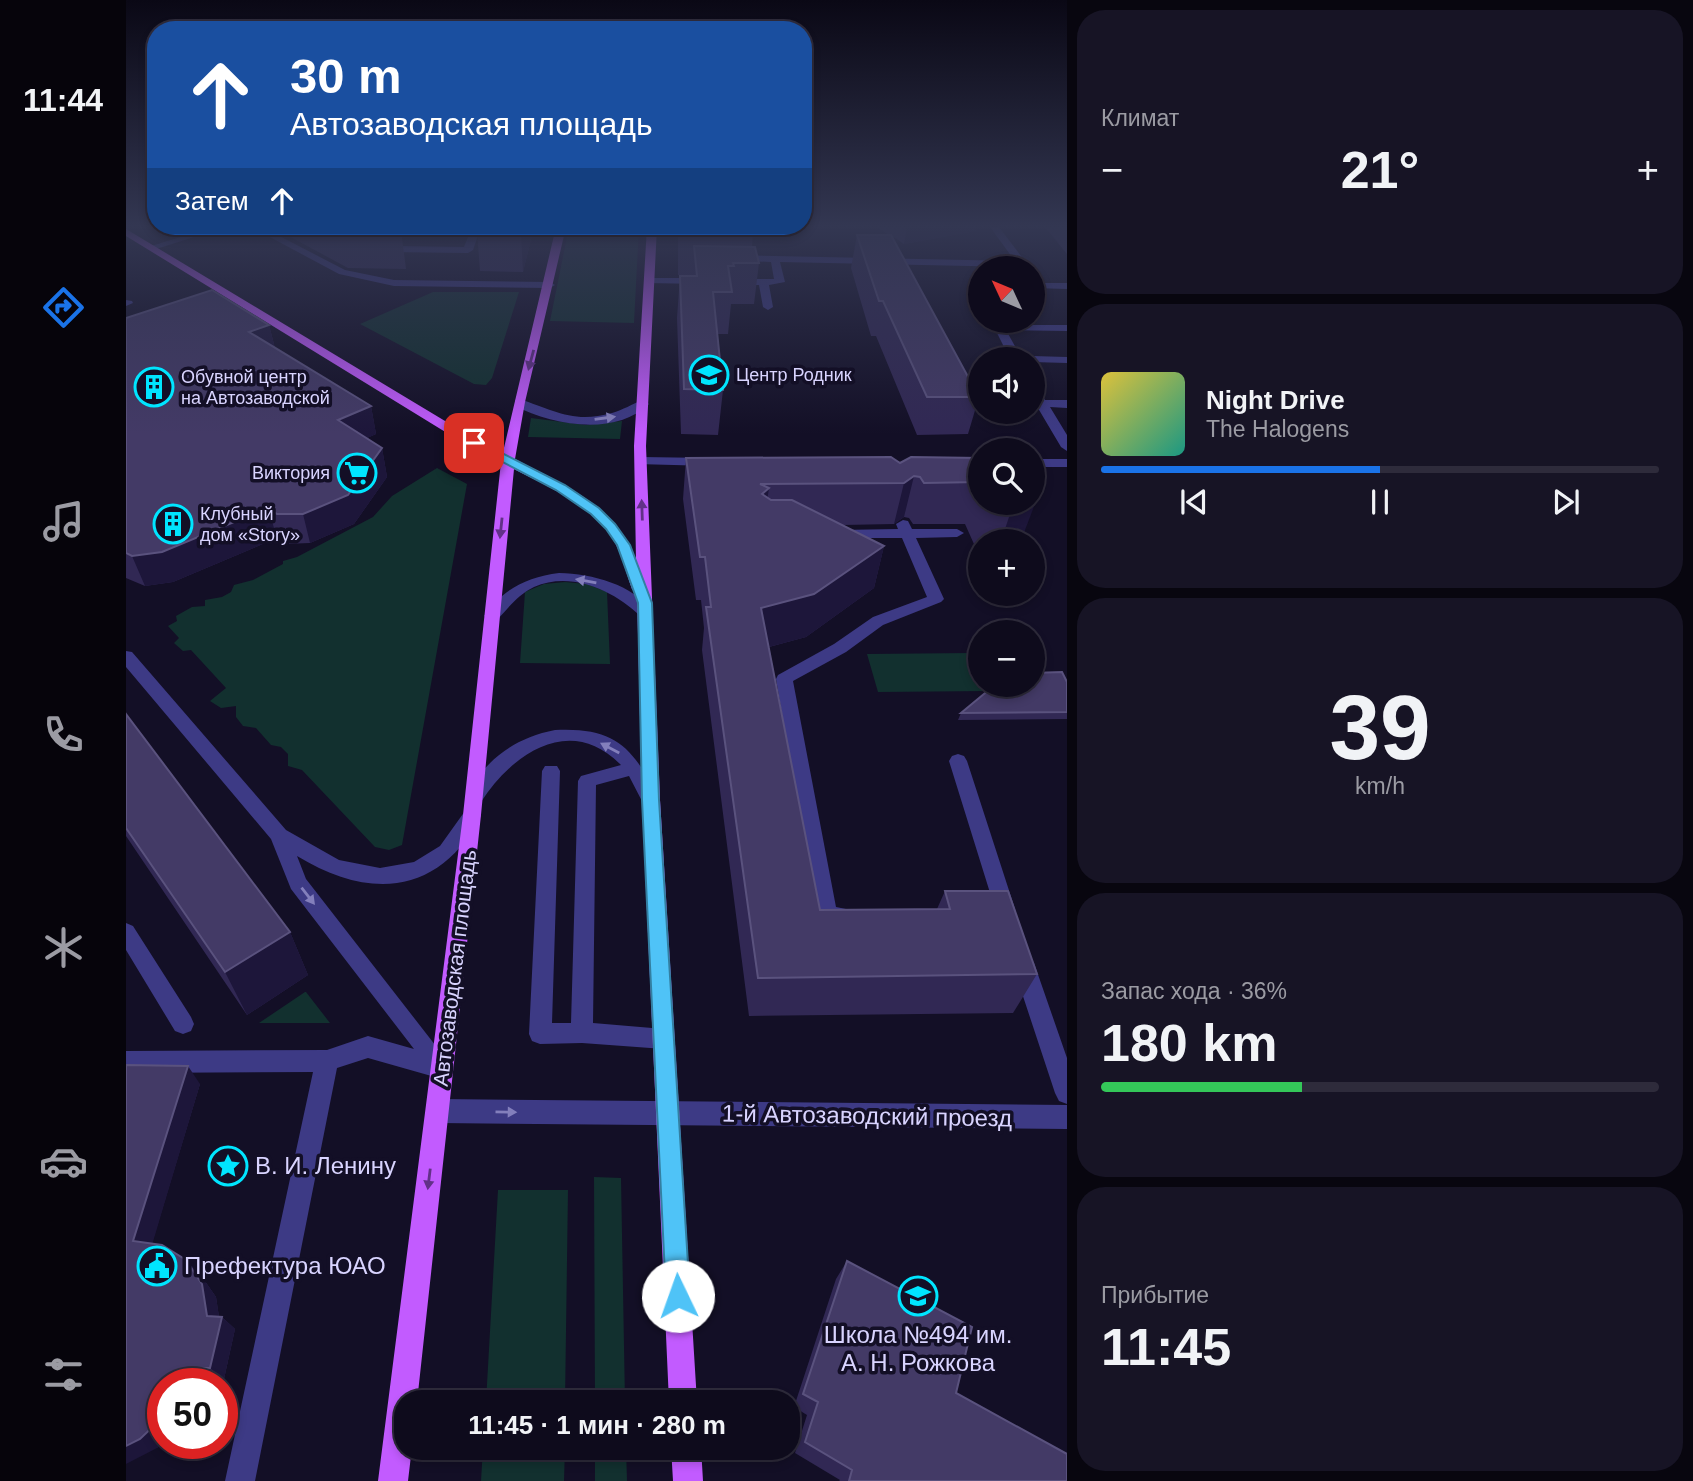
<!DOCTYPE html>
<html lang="ru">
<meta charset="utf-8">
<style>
:root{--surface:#0e0b1c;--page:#171425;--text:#f1f3f6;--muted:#9b9ba3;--line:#2e2b3b;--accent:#1a73e8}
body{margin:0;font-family:Helvetica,sans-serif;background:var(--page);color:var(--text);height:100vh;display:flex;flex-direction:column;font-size:26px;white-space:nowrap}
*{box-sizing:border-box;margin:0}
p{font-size:23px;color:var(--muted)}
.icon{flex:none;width:38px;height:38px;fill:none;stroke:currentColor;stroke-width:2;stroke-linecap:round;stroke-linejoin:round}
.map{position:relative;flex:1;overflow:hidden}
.side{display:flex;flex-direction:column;gap:10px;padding:10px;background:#08060f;width:626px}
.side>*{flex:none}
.hud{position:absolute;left:21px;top:21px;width:665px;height:214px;border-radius:28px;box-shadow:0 4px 10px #0003,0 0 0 2px var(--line);background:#1a4fa0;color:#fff;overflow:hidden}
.needle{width:46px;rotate:314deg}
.fabs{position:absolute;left:842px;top:256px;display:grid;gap:14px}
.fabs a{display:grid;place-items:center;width:77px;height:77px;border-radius:50%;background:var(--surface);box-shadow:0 4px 10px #0003,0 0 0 2px var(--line);font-size:35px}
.speed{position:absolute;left:21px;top:1368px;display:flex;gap:14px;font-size:35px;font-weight:700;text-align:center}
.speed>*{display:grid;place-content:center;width:91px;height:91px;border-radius:50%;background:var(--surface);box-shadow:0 4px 10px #0003,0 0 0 2px var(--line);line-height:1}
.speed .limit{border:10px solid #d22;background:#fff;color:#111}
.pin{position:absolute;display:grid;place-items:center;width:60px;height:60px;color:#fff;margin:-30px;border-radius:14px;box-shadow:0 4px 10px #0006}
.me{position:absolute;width:77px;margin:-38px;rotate:357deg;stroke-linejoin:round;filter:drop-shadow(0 0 5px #0008)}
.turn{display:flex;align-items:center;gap:24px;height:147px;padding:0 28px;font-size:32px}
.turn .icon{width:91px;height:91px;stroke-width:2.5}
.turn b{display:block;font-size:49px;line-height:60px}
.then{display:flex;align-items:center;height:66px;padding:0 28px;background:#0003;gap:14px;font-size:26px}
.big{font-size:52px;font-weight:800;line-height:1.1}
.side .widget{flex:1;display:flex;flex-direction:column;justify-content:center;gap:10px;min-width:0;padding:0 24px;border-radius:28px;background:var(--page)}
.side .dial{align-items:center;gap:0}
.dial b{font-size:91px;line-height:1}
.song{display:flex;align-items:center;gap:21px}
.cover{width:84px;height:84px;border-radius:10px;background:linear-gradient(135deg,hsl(50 70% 55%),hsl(170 70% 35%))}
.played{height:7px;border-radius:4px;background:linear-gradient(90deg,var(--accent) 50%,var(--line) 50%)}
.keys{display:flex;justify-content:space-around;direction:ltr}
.heat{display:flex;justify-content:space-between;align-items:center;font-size:38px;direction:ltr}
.charge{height:10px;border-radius:5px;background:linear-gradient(90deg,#34c759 36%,var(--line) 0)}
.trip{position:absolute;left:268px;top:1390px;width:406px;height:70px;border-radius:28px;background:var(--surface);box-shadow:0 4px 10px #0003,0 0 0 2px var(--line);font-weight:800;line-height:70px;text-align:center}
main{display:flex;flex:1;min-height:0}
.menu{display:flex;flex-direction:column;width:126px;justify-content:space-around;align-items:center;background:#06040b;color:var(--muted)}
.menu .icon{width:49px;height:49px}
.menu .current{color:var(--accent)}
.menu b{font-size:32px;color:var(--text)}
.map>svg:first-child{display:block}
</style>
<main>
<nav class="menu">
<b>11:44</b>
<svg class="icon current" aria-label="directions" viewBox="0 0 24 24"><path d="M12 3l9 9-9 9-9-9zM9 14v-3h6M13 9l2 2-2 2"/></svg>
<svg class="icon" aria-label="music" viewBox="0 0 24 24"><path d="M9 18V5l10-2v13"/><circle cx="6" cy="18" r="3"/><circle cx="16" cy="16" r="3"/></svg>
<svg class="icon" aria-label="phone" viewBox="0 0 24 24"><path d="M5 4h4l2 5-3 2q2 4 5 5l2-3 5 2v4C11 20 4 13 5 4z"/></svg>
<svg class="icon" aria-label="climate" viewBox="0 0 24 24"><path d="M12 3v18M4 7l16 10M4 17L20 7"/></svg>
<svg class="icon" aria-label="car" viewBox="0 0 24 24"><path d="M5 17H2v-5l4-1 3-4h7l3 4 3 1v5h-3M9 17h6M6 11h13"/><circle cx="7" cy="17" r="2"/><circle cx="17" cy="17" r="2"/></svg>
<svg class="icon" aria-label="filters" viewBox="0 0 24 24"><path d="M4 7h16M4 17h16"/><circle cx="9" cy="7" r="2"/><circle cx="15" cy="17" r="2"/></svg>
</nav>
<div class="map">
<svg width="941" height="1481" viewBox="0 0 941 1481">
<rect width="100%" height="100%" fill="#130f26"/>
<path fill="#12302f" d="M 443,227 L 513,227 L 508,323 L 424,321 Z
M 307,292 L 393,292 L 366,378 L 360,385 L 348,384 L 234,324 Z
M 405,418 L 460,425 L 496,421 L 494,439 L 402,437 Z
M 311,468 L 341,484 L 276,845 L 263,850 L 249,847 L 176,770 L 162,766 L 162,754 L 155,747 L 145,745 L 130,728 L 117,726 L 110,717 L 110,706 L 95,708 L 84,701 L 100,688 L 65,650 L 57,651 L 48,643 L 53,638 L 42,626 L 51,621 L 50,616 L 66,607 L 79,606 L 79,600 L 96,597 L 105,592 L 108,585 L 127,580 L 157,564 L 157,561 L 171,557 L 247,517 L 266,496 Z
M 439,582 L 461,584 L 481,592 L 484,664 L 394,663 L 399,592 L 418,584 Z
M 847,653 L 854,672 L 854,684 L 859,684 L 862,691 L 752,692 L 741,654 Z
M 180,992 L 204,1023 L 133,1023 L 179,992 Z
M 468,1177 L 495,1178 L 499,1402 L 469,1402 Z
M 372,1190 L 442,1190 L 439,1402 L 360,1402 Z
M 357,1447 L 439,1447 L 438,1481 L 355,1481 Z
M 469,1447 L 500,1447 L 501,1481 L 469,1481 Z"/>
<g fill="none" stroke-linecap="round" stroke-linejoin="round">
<path fill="#3d3a85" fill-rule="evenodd" d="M 87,227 L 100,227 L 30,249 L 22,247 Z
M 125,227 L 136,227 L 219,270 L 268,280 L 424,282 L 429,285 L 424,288 L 268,286 L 213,274 Z
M 208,227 L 220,227 L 264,246 L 338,247 L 346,227 L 355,227 L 347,250 L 342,253 L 262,252 Z
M 593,227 L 603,227 L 606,255 L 889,261 L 864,227 L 873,227 L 901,264 L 896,267 L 654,262 L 659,282 L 643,285 L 647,307 L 642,310 L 637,307 L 633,285 L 608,285 L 603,282 L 608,279 L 648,279 L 645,262 L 598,260 Z
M 906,275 L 915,283 L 941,283 L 941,289 L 908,288 Z
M 524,278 L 577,278 L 582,281 L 577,284 L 520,283 L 520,279 Z
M 0,300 L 6,301 L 7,303 L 0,306 Z
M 869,325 L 941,325 L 941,331 L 880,330 L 896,359 L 884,359 L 868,327 Z
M 906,356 L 941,357 L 941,363 L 906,362 L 906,359 L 901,359 Z
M 906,384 L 910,385 L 919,400 L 941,400 L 941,408 L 924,407 L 941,435 L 941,451 L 935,447 L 906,398 Z
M 393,399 C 428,410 447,424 486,413 C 497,410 506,404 517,400 L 523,404 C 489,437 426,425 389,406 L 389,400 Z
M 515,457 L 585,458 L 591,462 L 585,466 L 510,464 L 509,461 Z
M 906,459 L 941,459 L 941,467 L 906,467 Z
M 777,520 L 782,521 L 786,529 L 831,529 L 838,533 L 831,537 L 790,538 L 818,599 L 815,602 L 757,625 L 720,652 L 667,681 L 710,907 L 725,910 L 728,916 L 725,922 C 715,926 704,926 694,922 L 691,916 L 650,679 L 652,675 L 708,644 L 747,617 L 801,597 L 776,538 L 712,538 L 705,534 L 712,530 L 772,529 L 770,524 Z
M 433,573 C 467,574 506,584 527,612 L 524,616 L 514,616 C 487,590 445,571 408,587 C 393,594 382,608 371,620 L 366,621 L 358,616 C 377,589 401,577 433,573 Z
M 0,651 L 6,652 L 160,830 L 213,860 L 254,868 L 288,862 L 314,846 L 339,811 L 346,809 L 353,811 L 355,816 C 313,896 243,900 171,856 L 180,879 L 327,1068 L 324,1076 L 316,1079 L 242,1058 L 211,1068 L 129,1481 L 99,1481 L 187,1072 L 0,1073 L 0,1051 L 201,1050 L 242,1036 L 288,1049 L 165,889 L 145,839 L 0,667 Z
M 429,730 C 492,727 507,749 534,800 L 532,805 L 518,805 L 503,776 L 470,785 L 467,1023 L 538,1029 L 546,1032 L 549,1039 L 546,1046 L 538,1049 L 456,1043 L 414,1044 L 406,1041 L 403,1034 L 416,771 L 419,766 L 431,766 L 434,771 L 426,1023 L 445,1023 L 452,781 L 455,776 L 495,765 C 444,713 386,754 355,802 L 341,802 L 339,797 C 359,760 388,738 429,730 Z
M 832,754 L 838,756 L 841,761 L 890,912 L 887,918 L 880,921 L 873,918 L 870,912 L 823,761 L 826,756 Z
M 0,923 L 7,926 L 65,1017 L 68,1024 L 65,1031 L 57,1034 L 49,1031 L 0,950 Z
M 897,954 L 904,956 L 908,963 L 941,1058 L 941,1104 L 933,1101 L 929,1093 L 886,963 L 890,956 Z
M 312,1099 L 941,1105 L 941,1129 L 312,1123 L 304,1119 L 300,1111 L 304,1103 Z"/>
<path fill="#c25bff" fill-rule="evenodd" d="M 430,227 L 440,227 L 399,402 L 389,459 C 438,485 489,505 510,561 L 508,446 L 521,227 L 531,227 L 520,446 L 534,800 L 571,1402 L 543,1402 L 516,800 L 511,593 L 506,589 C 499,570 494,545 480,529 C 456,501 419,485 388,469 L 355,815 L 291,1402 L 280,1402 L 280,1447 L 286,1447 L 282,1481 L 252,1481 L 337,815 L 375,462 L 321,433 L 0,236 L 0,229 L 329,427 L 377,452 Z
M 545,1447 L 575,1447 L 577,1481 L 547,1481 Z"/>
</g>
<path fill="#312854" d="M 146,227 L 266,227 L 275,230 L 280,269 L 222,268 Z
M 408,227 L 397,272 L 354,271 L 351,232 Z
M 552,227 L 626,227 L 627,232 L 626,247 L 633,263 L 628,304 L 605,304 L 602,334 L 591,334 L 597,390 L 592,435 L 555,434 L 551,318 L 554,276 L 566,276 L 566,275 L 552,275 Z
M 751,227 L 851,227 L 849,231 L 778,244 L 766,236 L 853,397 L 842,434 L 791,435 L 750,336 L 745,336 L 725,268 L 731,235 L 763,235 Z
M 919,227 L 941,227 L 941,254 Z
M 0,318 L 143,325 L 149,348 L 245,406 L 250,434 L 241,438 L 256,448 L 261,477 L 228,524 L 184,543 L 159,544 L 151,538 L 47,582 L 19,586 L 0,578 Z
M 560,458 L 774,463 L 854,458 L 854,502 L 906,502 L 896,538 L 891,541 L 854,541 L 854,553 L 852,553 L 839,524 L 787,524 L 783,518 L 778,517 L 768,524 L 717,525 L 758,546 L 748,588 L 680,637 L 643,647 L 694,910 L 811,909 L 819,891 L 911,974 L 887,1013 L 623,1016 L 576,650 L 578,628 L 575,600 L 570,600 L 557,499 Z
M 941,682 L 941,719 L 832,720 L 835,713 Z
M 0,714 L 164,932 L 182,975 L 121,1015 L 0,836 Z
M 0,1065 L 74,1084 L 26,1243 L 74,1274 L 90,1297 L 93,1317 L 96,1317 L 109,1329 L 98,1379 L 85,1379 L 31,1448 Z
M 721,1261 L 830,1393 L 941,1481 L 713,1481 L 714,1480 L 669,1453 L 681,1415 L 668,1407 L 710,1279 Z"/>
<path fill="#1d163a" d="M 396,227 L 408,227 L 397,272 L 395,233 Z
M 781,227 L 851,227 L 849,231 L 778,244 Z
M 143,325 L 150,352 L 123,332 Z
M 245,406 L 250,434 L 218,449 L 212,420 Z
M 256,448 L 261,477 L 228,524 L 184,543 L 177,514 Z
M 788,476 L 778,517 L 768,524 L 778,483 Z
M 643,488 L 637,530 L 636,494 Z
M 912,496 L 896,538 L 891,541 L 875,541 L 885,511 L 901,502 L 906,502 L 906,499 Z
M 142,508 L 151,538 L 47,582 L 19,586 L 6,556 Z
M 758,546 L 748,588 L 680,637 L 628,651 L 635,608 Z
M 164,932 L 182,975 L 121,1015 L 99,972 Z
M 62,1066 L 74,1084 L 23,1255 L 7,1241 Z
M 60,1260 L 74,1274 L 90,1297 L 94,1323 L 96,1317 L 109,1329 L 98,1379 L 84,1368 L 81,1316 Z
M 70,1368 L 85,1379 L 82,1384 L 61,1384 Z
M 37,1417 L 37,1442 L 31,1448 L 0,1464 L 0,1446 Z"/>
<path fill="#433a66" stroke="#5a527e" stroke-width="2" d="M 210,227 L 266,227 L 275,230 L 215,229 Z
M 353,227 L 396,227 L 395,233 L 351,232 Z
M 555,227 L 626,227 L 627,232 L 555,232 Z
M 731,235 L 765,235 L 853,397 L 801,397 L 757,301 L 753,301 Z
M 568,246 L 629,247 L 633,263 L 607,263 L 608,266 L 602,266 L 606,292 L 587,292 L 597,390 L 558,389 L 554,276 L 571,276 Z
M 86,290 L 143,325 L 123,332 L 245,406 L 212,420 L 256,448 L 222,495 L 177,514 L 151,514 L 142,508 L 36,552 L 6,556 L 0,553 L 0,318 Z
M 765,457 L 774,463 L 785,457 L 854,458 L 854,486 L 853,482 L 798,483 L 794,477 L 788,476 L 778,483 L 634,484 L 643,488 L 636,494 L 645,500 L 666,500 L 758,546 L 688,594 L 635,608 L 694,910 L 824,909 L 819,891 L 882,891 L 911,974 L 632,978 L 580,607 L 585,607 L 579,557 L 574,557 L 560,458 Z
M 906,486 L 912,496 L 906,499 Z
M 862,502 L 901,502 L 885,511 L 867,511 Z
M 936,672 L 941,682 L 941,712 L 835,713 L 870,684 L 906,684 L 906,673 Z
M 0,714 L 164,932 L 99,972 L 0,828 Z
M 0,1065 L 62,1066 L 7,1241 L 36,1245 L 60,1260 L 76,1284 L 81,1316 L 96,1317 L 84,1368 L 70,1368 L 61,1384 L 37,1384 L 37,1417 L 14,1439 L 0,1446 Z
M 721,1261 L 846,1327 L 830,1393 L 941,1454 L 941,1481 L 723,1481 L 726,1470 L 679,1442 L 692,1402 L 677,1394 Z"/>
<defs><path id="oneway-solid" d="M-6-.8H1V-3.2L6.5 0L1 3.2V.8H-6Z" transform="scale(1.75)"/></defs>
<g fill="#623188">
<use href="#oneway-solid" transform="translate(405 360) rotate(105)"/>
<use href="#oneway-solid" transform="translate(516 510) rotate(-92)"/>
<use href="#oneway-solid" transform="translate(375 528) rotate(96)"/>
<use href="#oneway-solid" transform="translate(303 1179) rotate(97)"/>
</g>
<g fill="#837fbc">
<use href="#oneway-solid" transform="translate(479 418) rotate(-8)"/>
<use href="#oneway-solid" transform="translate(460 581) rotate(-170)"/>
<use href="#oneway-solid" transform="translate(484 748) rotate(-152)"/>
<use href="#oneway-solid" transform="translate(182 896) rotate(52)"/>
<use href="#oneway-solid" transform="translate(380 1112) rotate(1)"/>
</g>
<linearGradient id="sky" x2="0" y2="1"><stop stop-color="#0a0815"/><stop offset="0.52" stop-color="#333752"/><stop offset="1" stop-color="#333752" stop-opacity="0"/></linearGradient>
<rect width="941" height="434" fill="url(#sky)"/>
<path fill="#4fc3f7" stroke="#337fa1" stroke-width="2" d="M 348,439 L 439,485 L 473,508 L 489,524 L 504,545 L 526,603 L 533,800 L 564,1296 L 560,1305 L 552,1308 L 543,1305 L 540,1296 L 516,800 L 512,603 L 491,545 L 480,529 L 465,514 L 430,490 L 344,445 L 342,443 Z"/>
<defs>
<symbol id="school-ring" viewBox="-11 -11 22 22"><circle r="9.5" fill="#130f26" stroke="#00e5ff" stroke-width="1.5"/><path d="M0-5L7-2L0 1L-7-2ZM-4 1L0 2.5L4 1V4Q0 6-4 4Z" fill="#00e5ff"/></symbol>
<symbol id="building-ring" viewBox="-11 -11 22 22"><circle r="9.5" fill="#130f26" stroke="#00e5ff" stroke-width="1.5"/><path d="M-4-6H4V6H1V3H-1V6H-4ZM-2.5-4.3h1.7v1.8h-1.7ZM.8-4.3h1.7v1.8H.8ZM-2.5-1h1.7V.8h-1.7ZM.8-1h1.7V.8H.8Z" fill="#00e5ff"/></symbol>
<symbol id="supermarket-ring" viewBox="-11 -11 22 22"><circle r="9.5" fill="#130f26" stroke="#00e5ff" stroke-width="1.5"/><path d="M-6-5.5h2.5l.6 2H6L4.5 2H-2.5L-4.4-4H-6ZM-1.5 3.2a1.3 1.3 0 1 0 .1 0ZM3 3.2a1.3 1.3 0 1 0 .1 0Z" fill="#00e5ff"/></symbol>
<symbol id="sight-ring" viewBox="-11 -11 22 22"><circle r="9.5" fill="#130f26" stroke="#00e5ff" stroke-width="1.5"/><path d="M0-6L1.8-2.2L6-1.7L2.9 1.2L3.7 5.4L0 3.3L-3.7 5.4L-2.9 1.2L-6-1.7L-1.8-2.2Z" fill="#00e5ff"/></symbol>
<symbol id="civic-ring" viewBox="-11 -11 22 22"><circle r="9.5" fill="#130f26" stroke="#00e5ff" stroke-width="1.5"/><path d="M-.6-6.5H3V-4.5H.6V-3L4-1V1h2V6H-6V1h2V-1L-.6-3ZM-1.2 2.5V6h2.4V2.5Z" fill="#00e5ff"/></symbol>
</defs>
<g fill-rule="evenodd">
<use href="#school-ring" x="561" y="353" width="44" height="44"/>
<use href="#building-ring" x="6" y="365" width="44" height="44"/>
<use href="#supermarket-ring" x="209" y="451" width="44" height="44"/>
<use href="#building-ring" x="25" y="502" width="44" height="44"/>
<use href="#sight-ring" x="80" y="1144" width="44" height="44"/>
<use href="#civic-ring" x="9" y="1244" width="44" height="44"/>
<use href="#school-ring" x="770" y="1274" width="44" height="44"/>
</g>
<g text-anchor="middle" stroke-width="7" stroke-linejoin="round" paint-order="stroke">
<g font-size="18" fill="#d9d4ff" stroke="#130f26" text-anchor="start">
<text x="610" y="381">Центр Родник</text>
<text x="55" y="383">Обувной центр<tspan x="55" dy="21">на Автозаводской</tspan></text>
<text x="204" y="479" text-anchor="end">Виктория</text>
<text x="74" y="520">Клубный<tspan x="74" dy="21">дом «Story»</tspan></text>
</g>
<g font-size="21" fill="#d9d4ff" stroke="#130f26">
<text transform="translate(329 968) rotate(-83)" y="7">Автозаводская площадь</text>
</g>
<g font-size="24" fill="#d9d4ff" stroke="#130f26">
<text transform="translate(741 1116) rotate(1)" y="8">1-й Автозаводский проезд</text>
</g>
<g font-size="24" fill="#d9d4ff" stroke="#130f26" text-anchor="start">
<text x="129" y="1174">В. И. Ленину</text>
<text x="58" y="1274">Префектура ЮАО</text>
<text x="792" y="1343" text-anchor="middle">Школа №494 им.<tspan x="792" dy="28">А. Н. Рожкова</tspan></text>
</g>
</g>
</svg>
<div class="fabs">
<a><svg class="needle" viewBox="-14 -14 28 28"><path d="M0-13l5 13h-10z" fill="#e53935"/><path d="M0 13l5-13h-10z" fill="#9b9ba3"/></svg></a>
<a><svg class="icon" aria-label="sound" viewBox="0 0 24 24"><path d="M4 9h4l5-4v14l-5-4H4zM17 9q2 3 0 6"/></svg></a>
<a><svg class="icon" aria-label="search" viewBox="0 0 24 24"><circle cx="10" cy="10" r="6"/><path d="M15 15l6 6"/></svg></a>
<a>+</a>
<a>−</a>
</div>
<div class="speed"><div class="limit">50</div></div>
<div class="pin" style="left:348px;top:443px;background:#d93025"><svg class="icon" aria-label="arrive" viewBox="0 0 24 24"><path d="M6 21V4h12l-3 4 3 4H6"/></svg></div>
<svg class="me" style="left:552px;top:1296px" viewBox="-20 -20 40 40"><circle r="19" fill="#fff"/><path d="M0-13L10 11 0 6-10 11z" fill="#4fc3f7"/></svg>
<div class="trip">11:45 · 1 мин · 280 m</div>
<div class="hud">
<div class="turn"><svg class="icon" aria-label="ahead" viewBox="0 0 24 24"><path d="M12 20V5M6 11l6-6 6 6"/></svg><div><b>30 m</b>Автозаводская площадь</div></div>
<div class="then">Затем<svg class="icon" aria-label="ahead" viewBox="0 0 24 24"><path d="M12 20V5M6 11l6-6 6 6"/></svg></div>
</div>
</div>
<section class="side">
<div class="widget"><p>Климат</p>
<div class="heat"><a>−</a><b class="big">21°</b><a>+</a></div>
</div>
<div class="widget">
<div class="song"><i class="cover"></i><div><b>Night Drive</b><p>The Halogens</p></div></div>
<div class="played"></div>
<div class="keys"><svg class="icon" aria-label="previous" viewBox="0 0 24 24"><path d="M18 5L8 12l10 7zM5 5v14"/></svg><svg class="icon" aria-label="pause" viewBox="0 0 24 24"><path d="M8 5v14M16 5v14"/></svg><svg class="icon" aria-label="next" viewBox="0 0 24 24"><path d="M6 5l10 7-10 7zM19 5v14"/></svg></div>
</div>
<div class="widget dial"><b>39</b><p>km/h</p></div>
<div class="widget"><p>Запас хода · 36%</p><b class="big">180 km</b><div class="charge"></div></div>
<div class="widget"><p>Прибытие</p><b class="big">11:45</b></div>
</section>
</main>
